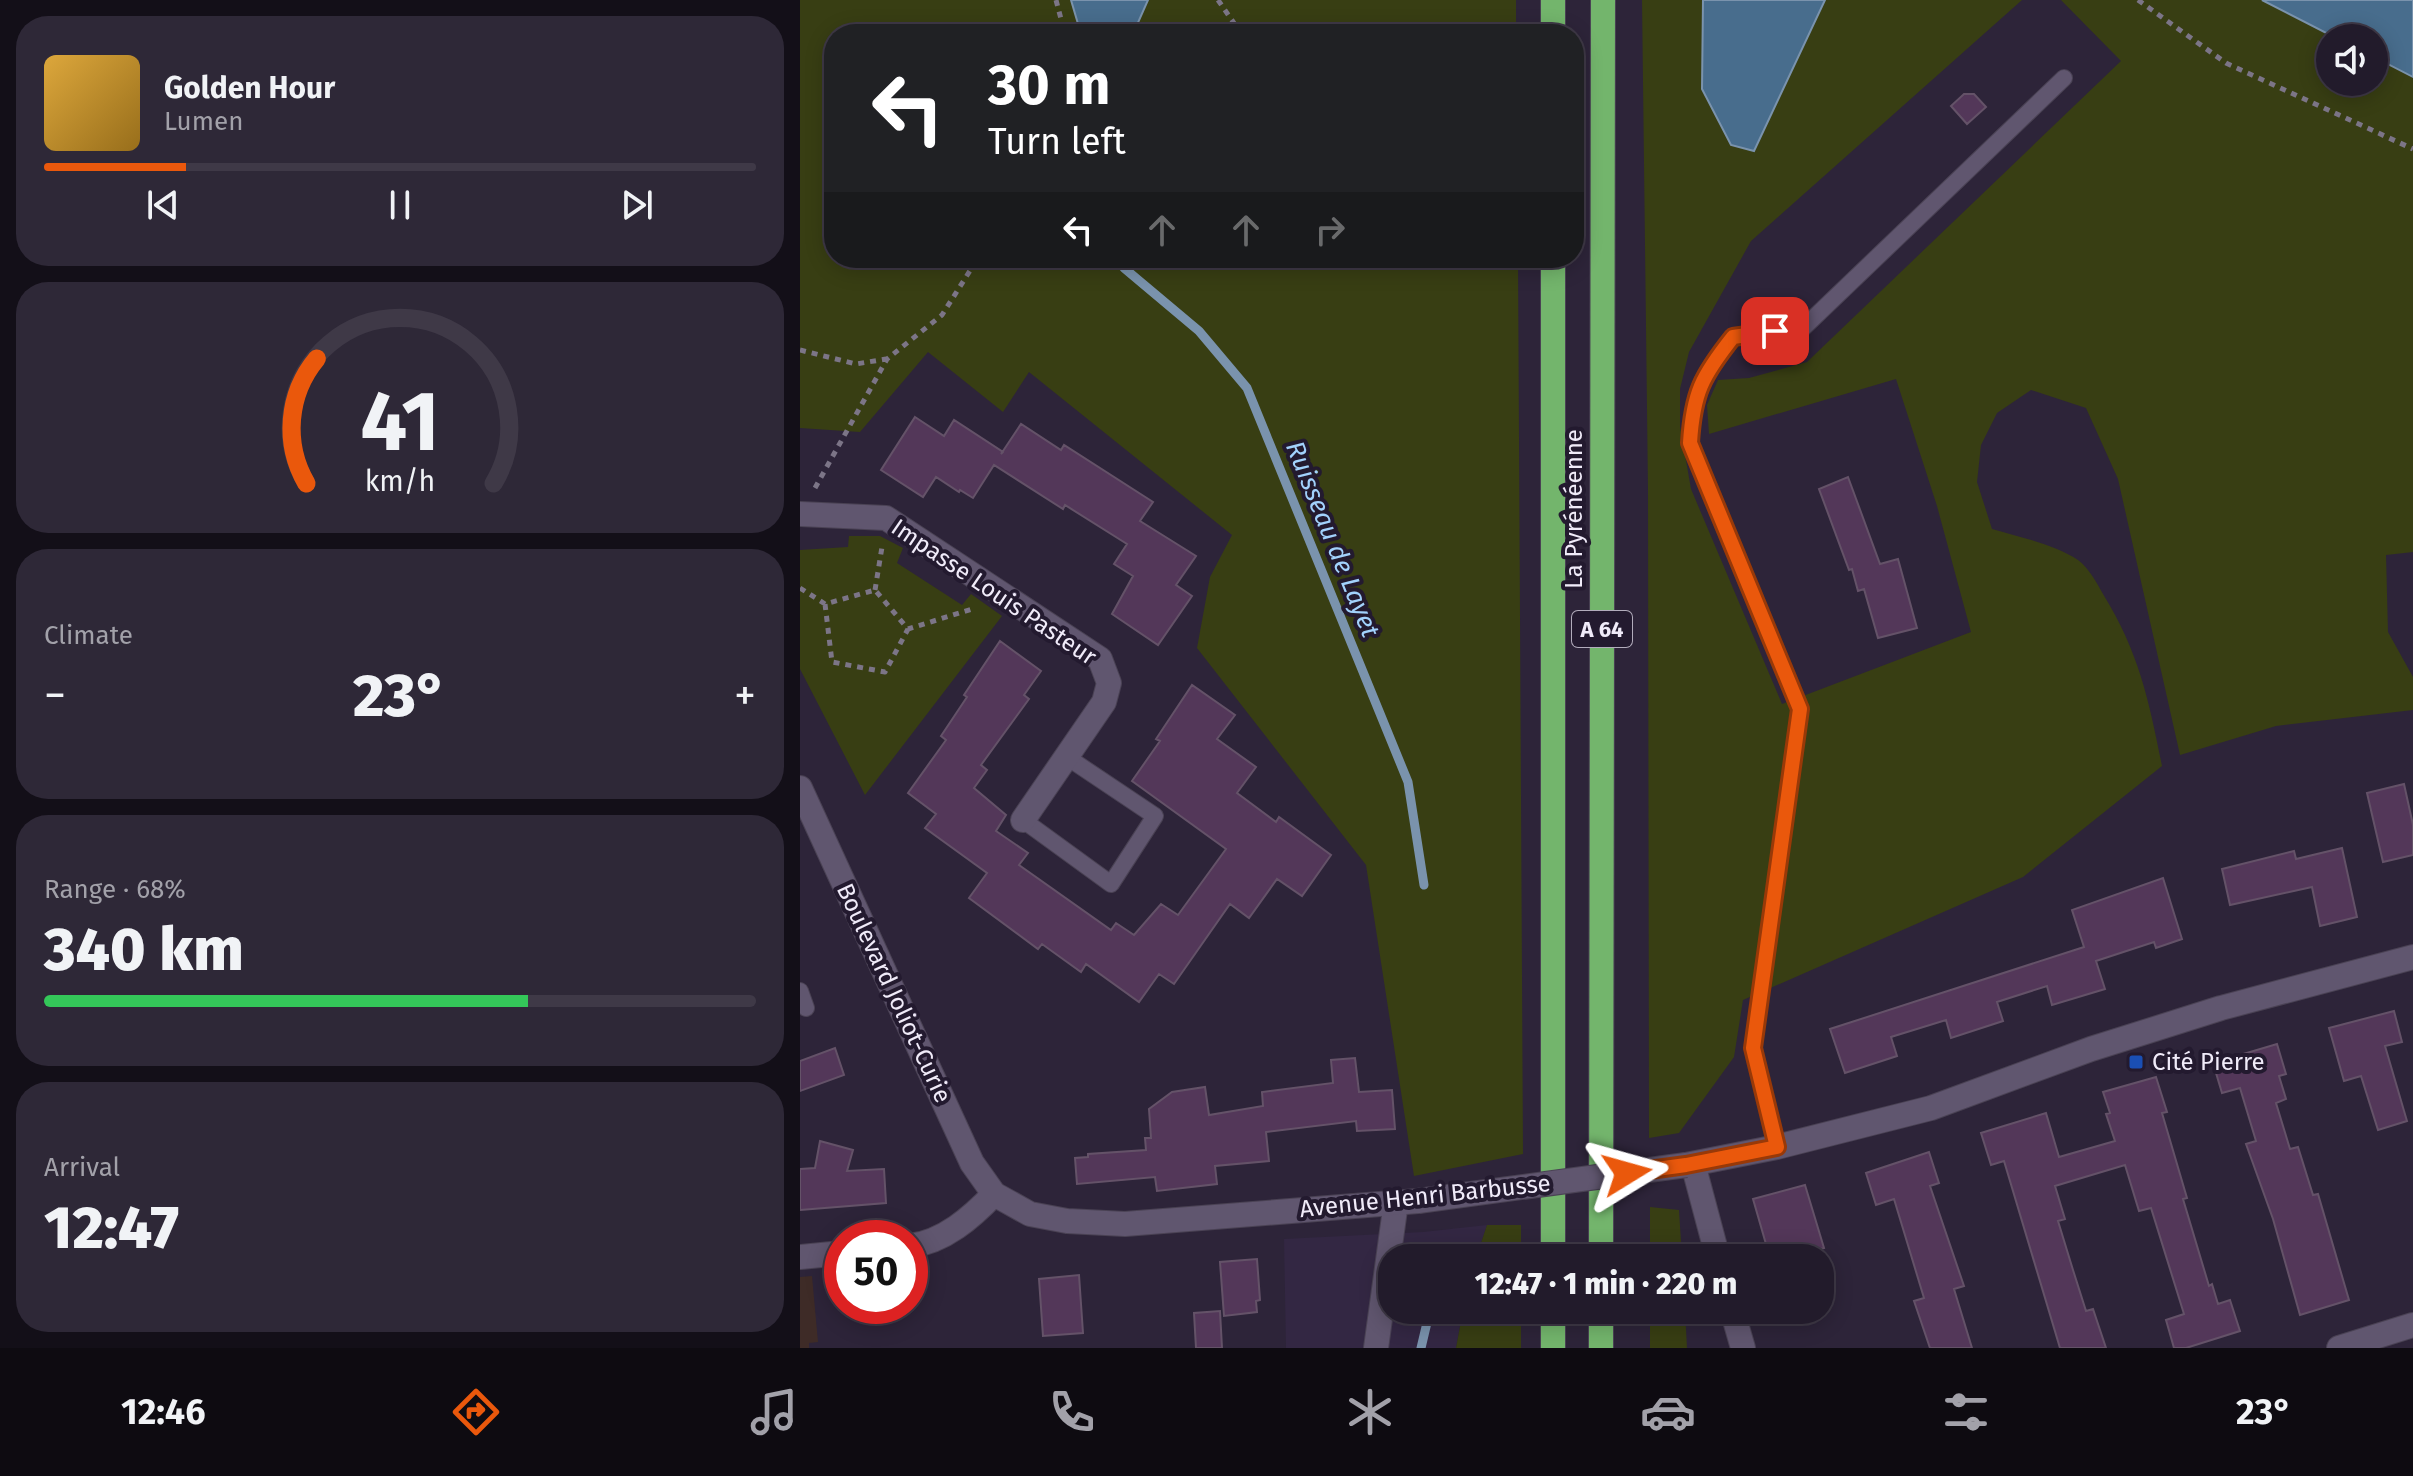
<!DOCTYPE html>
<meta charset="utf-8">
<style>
:root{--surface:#221b2b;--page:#2e2837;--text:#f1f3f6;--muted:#a2a1a9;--line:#3f3947;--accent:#ea580c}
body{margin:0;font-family:"Fira Sans",sans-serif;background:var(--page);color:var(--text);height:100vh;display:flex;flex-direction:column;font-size:30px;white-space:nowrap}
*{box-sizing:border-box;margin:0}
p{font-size:26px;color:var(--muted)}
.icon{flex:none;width:44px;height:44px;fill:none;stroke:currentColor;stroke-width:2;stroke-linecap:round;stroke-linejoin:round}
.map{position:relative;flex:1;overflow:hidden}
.side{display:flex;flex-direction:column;gap:16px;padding:16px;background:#130f18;width:800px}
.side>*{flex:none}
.top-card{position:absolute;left:24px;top:24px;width:760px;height:244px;border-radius:32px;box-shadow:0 4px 20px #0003,0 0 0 2px var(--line);background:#202124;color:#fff;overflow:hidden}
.controls{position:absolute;left:1516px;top:24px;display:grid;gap:16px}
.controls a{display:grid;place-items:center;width:72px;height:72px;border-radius:50%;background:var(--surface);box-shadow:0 4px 20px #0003,0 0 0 2px var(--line);font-size:40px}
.speed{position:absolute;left:24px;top:1220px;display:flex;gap:16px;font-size:40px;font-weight:700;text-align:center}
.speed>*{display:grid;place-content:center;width:104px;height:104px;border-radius:50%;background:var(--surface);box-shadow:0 4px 20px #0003,0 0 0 2px var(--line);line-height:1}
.speed .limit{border:12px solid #d22;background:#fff;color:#111}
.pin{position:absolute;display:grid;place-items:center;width:68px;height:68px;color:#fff;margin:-34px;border-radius:16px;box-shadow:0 4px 12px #0006}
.me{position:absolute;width:88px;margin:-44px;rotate:82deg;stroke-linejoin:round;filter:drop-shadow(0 0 6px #0008)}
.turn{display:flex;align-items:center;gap:28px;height:168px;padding:0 32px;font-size:36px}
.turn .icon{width:104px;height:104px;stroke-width:2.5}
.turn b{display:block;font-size:56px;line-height:68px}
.lanes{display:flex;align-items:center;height:76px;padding:0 32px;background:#0003;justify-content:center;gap:40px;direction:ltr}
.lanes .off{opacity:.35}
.big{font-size:60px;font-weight:800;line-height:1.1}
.side .tile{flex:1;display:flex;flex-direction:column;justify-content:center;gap:12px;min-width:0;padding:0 28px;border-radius:32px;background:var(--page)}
.side .dial{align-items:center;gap:0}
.dial svg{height:208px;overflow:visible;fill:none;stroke:var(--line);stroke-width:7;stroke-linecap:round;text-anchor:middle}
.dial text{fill:var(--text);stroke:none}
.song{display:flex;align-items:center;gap:24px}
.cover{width:96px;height:96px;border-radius:12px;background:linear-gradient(135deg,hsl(40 70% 55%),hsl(40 70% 35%))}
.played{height:8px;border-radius:4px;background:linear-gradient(90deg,var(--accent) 20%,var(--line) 20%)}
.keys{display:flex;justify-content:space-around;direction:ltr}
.heat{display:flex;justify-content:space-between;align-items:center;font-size:44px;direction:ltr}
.charge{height:12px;border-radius:6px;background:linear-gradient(90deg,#34c759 68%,var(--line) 0)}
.trip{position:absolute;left:578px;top:1244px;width:456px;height:80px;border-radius:32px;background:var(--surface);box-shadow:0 4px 20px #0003,0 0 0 2px var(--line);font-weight:800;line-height:80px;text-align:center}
.dock{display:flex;height:128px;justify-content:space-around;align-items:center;background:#0e0b11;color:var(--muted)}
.dock .icon{width:56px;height:56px}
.dock .selected{color:var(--accent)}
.dock b{font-size:36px;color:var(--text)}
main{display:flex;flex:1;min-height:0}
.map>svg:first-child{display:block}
</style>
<main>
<section class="side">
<div class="tile">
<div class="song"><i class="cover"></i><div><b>Golden Hour</b><p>Lumen</p></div></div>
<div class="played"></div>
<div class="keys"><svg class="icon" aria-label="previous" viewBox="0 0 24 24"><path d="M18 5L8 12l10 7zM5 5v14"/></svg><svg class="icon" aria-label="pause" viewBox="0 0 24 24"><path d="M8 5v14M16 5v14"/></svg><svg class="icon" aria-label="next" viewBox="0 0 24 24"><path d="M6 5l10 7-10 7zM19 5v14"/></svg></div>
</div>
<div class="tile dial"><svg viewBox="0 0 100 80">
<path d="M14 69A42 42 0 1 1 86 69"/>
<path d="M14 69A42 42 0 0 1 18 21" stroke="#ea580c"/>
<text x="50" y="56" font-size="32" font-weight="700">41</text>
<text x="50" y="72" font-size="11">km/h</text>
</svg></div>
<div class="tile"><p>Climate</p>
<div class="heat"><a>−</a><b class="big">23°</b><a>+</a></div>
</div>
<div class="tile"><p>Range · 68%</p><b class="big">340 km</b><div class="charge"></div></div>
<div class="tile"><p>Arrival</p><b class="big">12:47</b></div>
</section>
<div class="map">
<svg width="1613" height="1348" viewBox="0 0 1613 1348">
<rect width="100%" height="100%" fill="#2d2439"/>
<path fill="#332743" d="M 687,1225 L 676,1258 L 592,1258 L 592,1310 L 663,1310 L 656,1348 L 486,1348 L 484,1239 L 623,1232 Z"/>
<path fill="#3e2b27" d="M 12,1276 L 18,1342 L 9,1343 L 9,1348 L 0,1348 L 0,1277 Z"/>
<path fill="#383e13" d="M 0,0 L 271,0 L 281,34 L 34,34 L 34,258 L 718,258 L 723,1154 L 614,1176 L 566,865 L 397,648 L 410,577 L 432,535 L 229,372 L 203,412 L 128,352 L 60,432 L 0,428 Z
M 348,0 L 716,0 L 716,34 L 333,34 Z
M 842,0 L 1222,0 L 951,241 L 889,352 L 880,389 L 880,426 L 891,489 L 982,704 L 1171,632 L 1137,506 L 1096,379 L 909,434 L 907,405 L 918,380 L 949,378 L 1007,362 L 1321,61 L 1261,0 L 1462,0 L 1536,38 L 1530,38 L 1530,82 L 1574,82 L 1574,57 L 1613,77 L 1613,552 L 1586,555 L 1588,632 L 1613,677 L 1613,710 L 1476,726 L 1380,755 L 1318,479 L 1286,408 L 1231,390 L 1197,413 L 1181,445 L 1177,482 L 1192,529 C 1219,537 1254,544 1278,560 C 1288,567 1297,583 1303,594 C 1339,652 1349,701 1362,766 L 1223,877 L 943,1000 L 934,1057 L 879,1133 L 849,1138 L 848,490 Z
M 49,536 L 80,536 L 103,548 L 97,563 L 162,605 L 171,594 L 202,616 L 65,795 L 0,669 L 0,550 L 48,547 Z
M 850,1207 L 879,1210 L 882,1258 L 850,1258 Z
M 687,1225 L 721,1225 L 721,1258 L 676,1258 Z
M 663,1310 L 721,1310 L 721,1348 L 656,1348 Z
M 850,1310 L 885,1310 L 887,1348 L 850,1348 Z"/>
<path fill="#486d8d" stroke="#7a93ad" stroke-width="2" d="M 271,0 L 348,0 L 333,34 L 281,34 Z
M 903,0 L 1025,0 L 954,151 L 931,145 L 902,89 Z
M 1462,0 L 1613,0 L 1613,77 L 1574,57 L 1574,38 L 1536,38 Z"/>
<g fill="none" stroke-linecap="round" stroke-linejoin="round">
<path stroke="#7a93ad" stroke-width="9" d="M 317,258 L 324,268 L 399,331 L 447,388 L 608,782 L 624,885
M 641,1258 L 642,1251
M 621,1348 L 630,1310"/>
</g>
<path fill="#533759" stroke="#645268" stroke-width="2" d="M 1164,94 L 1174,94 L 1186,107 L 1167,124 L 1151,106 Z
M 115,417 L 144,436 L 154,420 L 203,452 L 201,454 L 221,424 L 261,450 L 264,445 L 353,502 L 340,521 L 396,556 L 376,585 L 392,596 L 358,645 L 312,614 L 333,576 L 314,564 L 327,544 L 265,505 L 263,509 L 194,465 L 173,498 L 160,490 L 159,492 L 136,477 L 123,497 L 81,470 Z
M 1048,477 L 1080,564 L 1098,559 L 1117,628 L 1078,638 L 1064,589 L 1058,591 L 1052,569 L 1049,570 L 1019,489 Z
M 200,641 L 241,671 L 224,695 L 229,699 L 181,765 L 187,770 L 174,788 L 206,815 L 196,831 L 228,853 L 219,865 L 311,930 L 316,923 L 334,935 L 361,904 L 378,915 L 426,849 L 332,781 L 360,741 L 356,739 L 392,685 L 435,715 L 417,739 L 456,767 L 437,793 L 476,822 L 479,817 L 531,855 L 502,896 L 477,879 L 449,918 L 430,904 L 374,984 L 359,974 L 339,1002 L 286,964 L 281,972 L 242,944 L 238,949 L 169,898 L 187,873 L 125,828 L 136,814 L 108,793 L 146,740 L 141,736 L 167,697 L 164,695 Z
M 1604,784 L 1613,825 L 1613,855 L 1583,862 L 1567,793 Z
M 1542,848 L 1557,917 L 1520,926 L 1512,887 L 1430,905 L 1422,869 L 1494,851 L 1496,859 Z
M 1363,878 L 1382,939 L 1356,948 L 1354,942 L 1296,961 L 1305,989 L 1252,1005 L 1247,986 L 1197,1002 L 1203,1021 L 1151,1038 L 1146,1020 L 1091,1037 L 1097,1056 L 1045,1073 L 1030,1029 L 1284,947 L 1272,910 Z
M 1594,1011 L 1602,1042 L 1585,1046 L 1607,1121 L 1578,1130 L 1561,1076 L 1544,1081 L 1529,1028 Z
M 1477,1044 L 1486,1074 L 1479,1076 L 1486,1099 L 1476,1103 L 1490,1149 L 1498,1147 L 1513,1195 L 1518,1194 L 1549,1300 L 1500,1315 L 1473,1219 L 1446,1144 L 1456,1141 L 1440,1088 L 1422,1093 L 1413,1063 Z
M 35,1048 L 44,1075 L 0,1091 L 0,1061 Z
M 555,1058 L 559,1092 L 592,1090 L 595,1129 L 557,1131 L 556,1121 L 466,1132 L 469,1161 L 415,1166 L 417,1184 L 357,1191 L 355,1177 L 277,1184 L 275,1158 L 288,1157 L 288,1154 L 346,1150 L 345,1138 L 351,1138 L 349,1109 L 372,1092 L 405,1087 L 409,1115 L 463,1106 L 462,1092 L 533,1083 L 531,1060 Z
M 1356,1077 L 1367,1112 L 1362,1113 L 1387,1198 L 1383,1199 L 1409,1286 L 1412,1284 L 1418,1304 L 1430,1300 L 1440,1331 L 1386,1348 L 1374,1348 L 1366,1320 L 1384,1314 L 1351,1208 L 1339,1211 L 1325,1165 L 1255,1186 L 1265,1219 L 1258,1221 L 1273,1270 L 1286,1311 L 1293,1309 L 1306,1348 L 1260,1348 L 1204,1161 L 1191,1165 L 1181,1133 L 1246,1113 L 1259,1157 L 1315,1141 L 1306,1114 L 1310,1113 L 1303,1092 Z
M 20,1141 L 53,1150 L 47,1171 L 84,1169 L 86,1203 L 0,1210 L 0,1169 L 15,1168 Z
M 1129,1152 L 1139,1183 L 1130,1186 L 1164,1286 L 1154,1289 L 1172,1348 L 1130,1348 L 1114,1301 L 1124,1298 L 1094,1199 L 1076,1205 L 1066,1173 Z
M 1005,1185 L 1024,1248 L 1012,1251 L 1014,1258 L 970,1258 L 953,1199 Z
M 457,1259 L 460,1300 L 456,1301 L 457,1312 L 424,1316 L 420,1262 Z
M 279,1275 L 283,1333 L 243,1336 L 239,1279 Z
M 420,1311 L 422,1348 L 396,1348 L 394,1313 Z"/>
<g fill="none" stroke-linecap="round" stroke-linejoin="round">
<defs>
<path id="lane" d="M 223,820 L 311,884 L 355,816 L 267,757
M 0,991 L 6,1008
M 977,1147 L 953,1048 L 1000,709 L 890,443 C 893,391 901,377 933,337 L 1001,330 L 1264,78"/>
<path id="street" d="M 0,514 L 86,518 L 300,659 L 309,683 L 304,702 L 223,820
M 893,1164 L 918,1258
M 932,1310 L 943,1348
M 576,1348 L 596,1202
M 1539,1348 L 1613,1325"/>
<path id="secondary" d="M 0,788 L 172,1163 L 194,1194 L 230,1214 L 267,1221 L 325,1224 L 618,1201
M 886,1165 L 977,1147 L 1131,1108 L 1291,1049 L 1421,1008 L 1613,957
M 110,1246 C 144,1242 172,1217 194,1194
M 0,1257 L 42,1253"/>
<path id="highway" d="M 753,34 L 753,0
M 753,1258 L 753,258
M 801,1258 L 803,0
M 753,1348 L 753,1310
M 801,1348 L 801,1310"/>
</defs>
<use href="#lane" stroke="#4a4254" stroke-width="18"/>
<use href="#street" stroke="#4a4254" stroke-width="26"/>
<use href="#secondary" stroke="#4a4254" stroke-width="26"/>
<use href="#highway" stroke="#4a4254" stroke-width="26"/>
<path stroke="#7c7587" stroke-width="5" stroke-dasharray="6 6" stroke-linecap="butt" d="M 256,0 L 265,34
M 418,0 L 438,29 L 448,34
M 1338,0 L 1426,63 L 1613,149
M 0,350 L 56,364 L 86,359
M 15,488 L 87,359 L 142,315 L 178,258
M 0,588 L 25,604 L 75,590 L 108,629 L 172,609
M 75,590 L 82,547
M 25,604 L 32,662 L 85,672 L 108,629"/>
<use href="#lane" stroke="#60566f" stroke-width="16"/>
<use href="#street" stroke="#60566f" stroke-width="24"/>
<use href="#secondary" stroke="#60566f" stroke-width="24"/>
<use href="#highway" stroke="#73b56c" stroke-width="24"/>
<defs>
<path id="secondary-bridge" d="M 618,1201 L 886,1165"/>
</defs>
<use href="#secondary-bridge" stroke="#4a4254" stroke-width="26" stroke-linecap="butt"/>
<use href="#secondary-bridge" stroke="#60566f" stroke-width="24"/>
</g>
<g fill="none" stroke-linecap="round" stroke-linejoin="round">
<defs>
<path id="route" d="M 827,1173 L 886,1165 L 977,1147 L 953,1048 L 1000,709 L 890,443 C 893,393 902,376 933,337 L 975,331"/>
</defs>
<use href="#route" stroke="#983908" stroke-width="20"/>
<use href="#route" stroke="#ea580c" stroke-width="14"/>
</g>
<rect fill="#1a4fb4" stroke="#231a2f" stroke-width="3" x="1328" y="1054" width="16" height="16" rx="4"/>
<g text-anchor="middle" stroke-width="8" stroke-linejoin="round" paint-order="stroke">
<rect fill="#231a2f" stroke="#b2acbc" stroke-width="2" x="772" y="611" width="60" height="36" rx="6"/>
<g font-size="22" font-weight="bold" fill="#f0ebf9">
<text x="802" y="637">A 64</text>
</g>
<g font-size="24" fill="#f0ebf9" stroke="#231a2f">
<text transform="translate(774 509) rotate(-90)" y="8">La Pyrénéenne</text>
<text transform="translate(194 592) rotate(34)" y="8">Impasse Louis Pasteur</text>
<text transform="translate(94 993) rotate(65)" y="8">Boulevard Joliot-Curie</text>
<text transform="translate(625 1196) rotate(-6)" y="8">Avenue Henri Barbusse</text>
</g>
<g font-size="24" fill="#f0ebf9" stroke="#231a2f" text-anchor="start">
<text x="1352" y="1070">Cité Pierre</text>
</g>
<g font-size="26" font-style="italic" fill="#a2d2fc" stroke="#231a2f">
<text transform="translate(533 539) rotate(68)" y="9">Ruisseau de Layet</text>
</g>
</g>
</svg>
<div class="controls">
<a><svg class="icon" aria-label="sound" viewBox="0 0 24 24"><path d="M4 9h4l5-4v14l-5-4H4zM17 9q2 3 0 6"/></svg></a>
</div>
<div class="speed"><div class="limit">50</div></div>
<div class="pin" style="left:975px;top:331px;background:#d93025"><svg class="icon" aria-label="arrive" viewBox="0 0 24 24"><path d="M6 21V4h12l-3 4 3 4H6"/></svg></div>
<svg class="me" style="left:827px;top:1173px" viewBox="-20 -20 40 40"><path d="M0-17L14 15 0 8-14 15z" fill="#ea580c" stroke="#fff" stroke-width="4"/></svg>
<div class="trip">12:47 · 1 min · 220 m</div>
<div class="top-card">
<div class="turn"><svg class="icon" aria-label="left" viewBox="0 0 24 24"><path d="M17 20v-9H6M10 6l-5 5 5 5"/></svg><div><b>30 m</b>Turn left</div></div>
<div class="lanes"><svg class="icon" aria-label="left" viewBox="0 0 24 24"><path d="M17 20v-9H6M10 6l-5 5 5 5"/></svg><svg class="icon off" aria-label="ahead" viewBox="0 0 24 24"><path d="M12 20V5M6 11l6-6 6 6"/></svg><svg class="icon off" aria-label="ahead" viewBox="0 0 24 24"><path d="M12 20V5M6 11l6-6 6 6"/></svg><svg class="icon off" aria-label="right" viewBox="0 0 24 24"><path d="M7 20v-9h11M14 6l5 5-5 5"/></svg></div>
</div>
</div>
</main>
<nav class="dock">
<b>12:46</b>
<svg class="icon selected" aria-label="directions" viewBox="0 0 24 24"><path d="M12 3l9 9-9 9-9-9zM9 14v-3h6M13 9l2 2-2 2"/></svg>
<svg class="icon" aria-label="music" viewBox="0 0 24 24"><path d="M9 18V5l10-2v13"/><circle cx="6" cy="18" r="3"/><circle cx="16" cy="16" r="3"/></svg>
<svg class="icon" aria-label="phone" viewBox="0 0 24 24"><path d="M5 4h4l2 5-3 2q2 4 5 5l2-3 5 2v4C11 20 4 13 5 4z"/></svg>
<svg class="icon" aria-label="climate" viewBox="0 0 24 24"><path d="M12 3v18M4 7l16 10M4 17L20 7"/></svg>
<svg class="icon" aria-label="car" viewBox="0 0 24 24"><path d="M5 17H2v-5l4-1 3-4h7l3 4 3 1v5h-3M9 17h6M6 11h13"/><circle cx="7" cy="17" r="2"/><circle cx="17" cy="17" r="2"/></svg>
<svg class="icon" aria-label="filters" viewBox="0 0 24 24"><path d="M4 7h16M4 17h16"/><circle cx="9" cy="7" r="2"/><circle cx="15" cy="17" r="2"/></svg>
<b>23°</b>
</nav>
